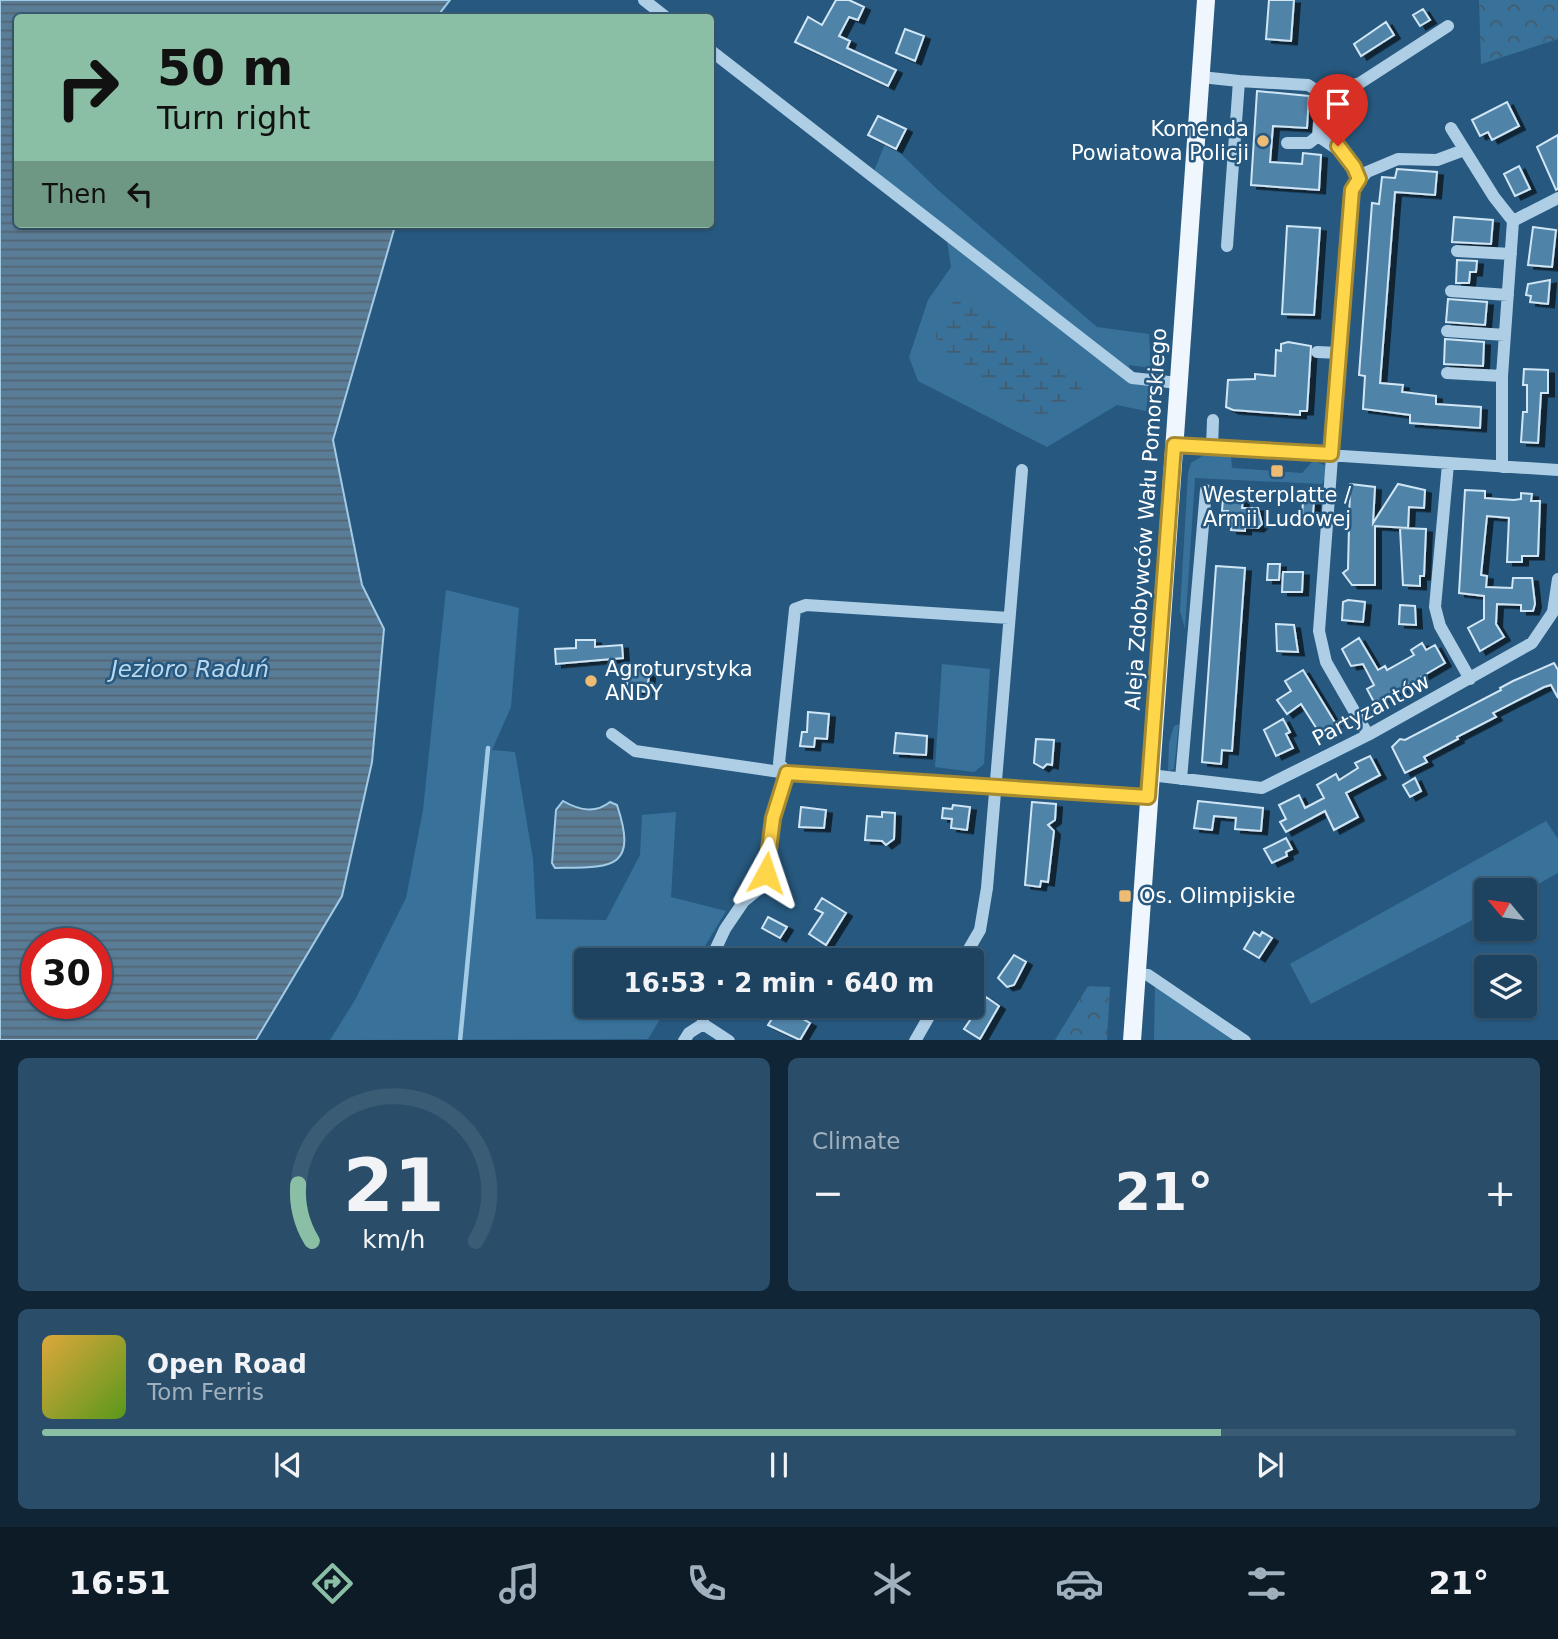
<!DOCTYPE html>
<meta charset="utf-8">
<style>
:root{--surface:#1d4360;--page:#2a4e69;--text:#f1f3f6;--muted:#a0b0bd;--line:#3b5c75;--accent:#8abfa5}
body{margin:0;font-family:"DejaVu Sans",sans-serif;background:var(--page);color:var(--text);height:100vh;display:flex;flex-direction:column;font-size:26px;white-space:nowrap}
*{box-sizing:border-box;margin:0}
p{font-size:23px;color:var(--muted)}
.icon{flex:none;width:38px;height:38px;fill:none;stroke:currentColor;stroke-width:2;stroke-linecap:round;stroke-linejoin:round}
.map{position:relative;height:1040px;overflow:hidden}
.details{display:flex;flex-direction:column;gap:18px;padding:18px;background:#102535;flex:1}
.details>*{flex:none}
.top-card{position:absolute;left:14px;top:14px;width:700px;height:214px;border-radius:7px;box-shadow:0 2px 5px #0004,0 0 0 2px var(--line);background:#8abfa5;color:#111;overflow:hidden}
.needle{width:46px;rotate:299deg}
.tools{position:absolute;left:1474px;top:878px;display:grid;gap:14px}
.tools a{display:grid;place-items:center;width:63px;height:63px;border-radius:7px;background:var(--surface);box-shadow:0 2px 5px #0004,0 0 0 2px var(--line);font-size:35px}
.speed{position:absolute;left:21px;top:928px;display:flex;gap:14px;font-size:35px;font-weight:700;text-align:center}
.speed>*{display:grid;place-content:center;width:91px;height:91px;border-radius:50%;background:var(--surface);box-shadow:0 2px 5px #0004,0 0 0 2px var(--line);line-height:1}
.speed .limit{border:10px solid #d22;background:#fff;color:#111}
.pin{position:absolute;display:grid;place-items:center;width:60px;height:60px;color:#fff;margin:-72px -30px;border-radius:50% 50% 50% 0;rotate:-45deg;box-shadow:0 0 7px #0007}
.pin .icon{rotate:45deg}
.me{position:absolute;width:77px;margin:-38px;rotate:5deg;stroke-linejoin:round;filter:drop-shadow(0 0 5px #0008)}
.turn{display:flex;align-items:center;gap:24px;height:147px;padding:0 28px;font-size:32px}
.turn .icon{width:91px;height:91px;stroke-width:2.5}
.turn b{display:block;font-size:49px;line-height:60px}
.then{display:flex;align-items:center;height:66px;padding:0 28px;background:#0003;gap:14px;font-size:26px}
.big{font-size:52px;font-weight:700;line-height:1.1}
.details .card{flex:1;display:flex;flex-direction:column;justify-content:center;gap:10px;min-width:0;padding:0 24px;border-radius:10px;background:var(--page)}
.details .dial{align-items:center;gap:0}
.dial svg{height:182px;overflow:visible;fill:none;stroke:var(--line);stroke-width:7;stroke-linecap:round;text-anchor:middle}
.dial text{fill:var(--text);stroke:none}
.song{display:flex;align-items:center;gap:21px}
.cover{width:84px;height:84px;border-radius:10px;background:linear-gradient(135deg,hsl(40 70% 55%),hsl(90 70% 35%))}
.played{height:7px;border-radius:4px;background:linear-gradient(90deg,var(--accent) 80%,var(--line) 80%)}
.keys{display:flex;justify-content:space-around;direction:ltr}
.heat{display:flex;justify-content:space-between;align-items:center;font-size:38px;direction:ltr}
.details .tiles{flex:1;display:grid;gap:18px;grid-template-columns:1fr 1fr}
.card:last-child{grid-column:span 2}
.trip{position:absolute;left:574px;top:948px;width:410px;height:70px;border-radius:7px;background:var(--surface);box-shadow:0 2px 5px #0004,0 0 0 2px var(--line);font-weight:700;line-height:70px;text-align:center}
.tabs{display:flex;height:112px;justify-content:space-around;align-items:center;background:#0c1b26;color:var(--muted)}
.tabs .icon{width:49px;height:49px}
.tabs .on{color:var(--accent)}
.tabs b{font-size:32px;color:var(--text)}
.map>svg:first-child{display:block}
</style>
<div class="map">
<svg width="1558" height="1041" viewBox="0 0 1558 1041">
<defs>
<pattern id="forest-crowns" width="20" height="18" patternUnits="userSpaceOnUse" patternTransform="scale(1.75)"><rect width="20" height="18" fill="#38729b"/><path d="M2 6a3 3 0 1 1 6 0M12 15a3 3 0 1 1 6 0" fill="none" stroke="#445b6c"/></pattern>
<pattern id="wetland-marsh" width="20" height="14" patternUnits="userSpaceOnUse" patternTransform="scale(1.75)"><rect width="20" height="14" fill="#38729b"/><path d="M1 5h8M5 5V1M11 12h8M15 12V8" fill="none" stroke="#445b6c"/></pattern>
<pattern id="water-rules" width="6" height="5" patternUnits="userSpaceOnUse" patternTransform="scale(1.75)"><rect width="6" height="5" fill="#5a7d97"/><path d="M0 2.5h6" fill="none" stroke="#536472"/></pattern>
<filter id="shadow"><feDropShadow dx="6" dy="3.5" stdDeviation="0" flood-color="#0009"/></filter>
</defs>
<rect width="100%" height="100%" fill="#275980"/>
<path fill="#38729b" d="M 885,144 L 896,149 L 939,191 L 1097,327 L 1149,334 L 1151,368 L 1129,365 L 1132,378 L 1149,387 L 1146,411 L 1117,405 L 1047,447 L 918,381 L 909,357 L 928,300 L 951,267 L 946,234 L 872,176 Z
M 1204,455 L 1231,457 L 1232,468 L 1302,473 L 1313,461 L 1330,467 L 1322,484 L 1195,478 L 1185,629 L 1180,611 L 1188,473 L 1191,463 Z
M 446,590 L 519,608 L 511,707 L 492,750 L 515,752 L 533,859 L 536,919 L 606,920 L 640,855 L 642,815 L 676,812 L 671,897 L 726,911 L 696,961 L 586,961 L 586,1006 L 668,1006 L 648,1039 L 330,1040 L 355,1000 L 406,898 L 423,810 Z
M 942,664 L 990,669 L 984,764 L 974,772 L 935,767 Z
M 1179,724 L 1174,769 L 1168,771 L 1169,743 L 1174,726 Z
M 1546,821 L 1558,839 L 1558,873 L 1524,892 L 1486,891 L 1486,913 L 1311,1004 L 1290,964 Z
M 1155,985 L 1232,1040 L 1154,1041 Z"/>
<path fill="url(#forest-crowns)" d="M 1479,0 L 1558,0 L 1558,39 L 1481,64 Z
M 1088,986 L 1110,987 L 1107,1040 L 1055,1040 Z"/>
<path fill="url(#wetland-marsh)" d="M 964,295 L 976,300 C 1002,318 1077,367 1085,395 L 1073,407 L 1043,423 C 999,402 960,381 935,336 L 945,308 Z"/>
<path fill="url(#water-rules)" stroke="#a3cbe6" stroke-width="2" fill-rule="evenodd" d="M 0,0 L 450,0 L 436,18 L 18,18 L 18,224 L 395,226 L 333,440 L 362,585 L 384,629 L 372,762 L 342,896 L 256,1040 L 0,1040 ZM 37,943 L 96,943 L 96,1003 L 37,1003 Z
M 563,801 C 579,810 595,814 610,802 L 617,805 C 639,871 610,867 555,868 L 552,863 L 556,810 Z"/>
<g fill="none" stroke-linecap="round" stroke-linejoin="round">
<path stroke="#a3cbe6" stroke-width="4.5" d="M 460,1041 L 488,748"/>
</g>
<path fill="#5083a8" stroke="#d1e6f5" stroke-width="2" filter="url(#shadow)" d="M 836,0 L 849,0 L 864,7 L 858,20 L 849,17 L 839,36 L 850,41 L 847,48 L 896,70 L 888,86 L 795,42 L 808,17 L 822,25 Z
M 1269,0 L 1294,0 L 1291,41 L 1266,39 Z
M 1423,9 L 1430,20 L 1420,26 L 1413,15 Z
M 1386,22 L 1394,35 L 1361,56 L 1354,44 Z
M 905,29 L 924,36 L 915,61 L 896,53 Z
M 1257,91 L 1309,96 L 1307,128 L 1273,126 L 1270,162 L 1302,164 L 1303,153 L 1321,155 L 1319,190 L 1251,185 Z
M 1507,102 L 1519,126 L 1492,140 L 1488,132 L 1480,136 L 1472,120 Z
M 878,116 L 906,129 L 896,149 L 868,135 Z
M 1558,135 L 1558,189 L 1556,190 L 1537,147 Z
M 1519,166 L 1530,189 L 1515,196 L 1504,174 Z
M 1397,169 L 1437,172 L 1435,195 L 1395,192 L 1380,383 L 1403,385 L 1402,392 L 1436,396 L 1436,404 L 1481,407 L 1480,428 L 1410,423 L 1410,415 L 1363,409 L 1365,376 L 1359,375 L 1372,203 L 1379,204 L 1382,177 L 1395,178 Z
M 1454,217 L 1493,220 L 1491,244 L 1452,242 Z
M 1287,226 L 1320,228 L 1314,315 L 1282,314 Z
M 1533,227 L 1556,230 L 1552,267 L 1528,265 Z
M 1457,260 L 1477,261 L 1476,272 L 1470,272 L 1469,283 L 1456,283 Z
M 1550,280 L 1548,304 L 1530,302 L 1531,296 L 1526,295 L 1528,284 Z
M 1448,299 L 1487,302 L 1485,325 L 1446,322 Z
M 1445,339 L 1484,342 L 1483,366 L 1444,364 Z
M 1288,342 L 1311,346 L 1307,411 L 1300,411 L 1300,415 L 1233,410 L 1226,407 L 1228,380 L 1255,379 L 1255,374 L 1275,376 L 1276,350 L 1281,351 L 1281,344 Z
M 1524,369 L 1548,370 L 1548,393 L 1541,393 L 1538,443 L 1521,442 L 1523,412 L 1527,412 L 1527,385 L 1523,385 Z
M 1350,484 L 1375,487 L 1373,523 L 1398,484 L 1425,490 L 1424,508 L 1409,507 L 1408,528 L 1375,526 L 1375,585 L 1352,585 L 1343,573 L 1348,569 Z
M 1465,490 L 1485,491 L 1485,498 L 1514,500 L 1521,499 L 1521,493 L 1532,494 L 1531,501 L 1540,501 L 1538,556 L 1522,556 L 1522,562 L 1507,562 L 1509,518 L 1487,516 L 1481,575 L 1487,576 L 1486,587 L 1512,588 L 1513,578 L 1532,578 L 1535,604 L 1533,611 L 1521,611 L 1521,605 L 1497,604 L 1496,624 L 1504,637 L 1480,651 L 1468,628 L 1484,619 L 1484,596 L 1459,593 Z
M 1223,498 L 1243,499 L 1242,508 L 1258,508 L 1262,524 L 1258,528 L 1245,527 L 1245,531 L 1231,530 L 1232,516 L 1228,516 L 1228,511 L 1222,511 Z
M 1303,502 L 1314,502 L 1313,514 L 1302,514 Z
M 1400,528 L 1426,529 L 1424,576 L 1420,576 L 1420,586 L 1403,585 Z
M 1268,564 L 1280,564 L 1279,580 L 1267,580 Z
M 1216,566 L 1245,568 L 1232,751 L 1222,750 L 1221,764 L 1202,762 Z
M 1283,572 L 1303,572 L 1302,592 L 1282,592 Z
M 1348,600 L 1365,602 L 1363,622 L 1342,620 L 1343,602 Z
M 1400,605 L 1415,606 L 1416,625 L 1399,624 Z
M 1276,624 L 1294,625 L 1298,652 L 1277,651 Z
M 1359,638 L 1378,670 L 1385,666 L 1387,670 L 1414,655 L 1411,650 L 1422,643 L 1426,650 L 1435,645 L 1445,663 L 1375,704 L 1367,689 L 1374,685 L 1363,664 L 1351,666 L 1342,649 Z
M 576,640 L 595,640 L 595,647 L 622,645 L 623,658 L 556,664 L 555,649 L 576,648 Z
M 1554,663 L 1558,670 L 1558,698 L 1551,685 L 1544,687 L 1493,713 L 1496,717 L 1457,737 L 1458,739 L 1424,757 L 1427,762 L 1405,773 L 1392,747 L 1400,739 L 1405,740 L 1501,690 L 1500,688 L 1513,681 Z
M 630,664 L 650,667 L 647,692 L 626,689 Z
M 1303,670 L 1336,724 L 1320,734 L 1301,704 L 1287,714 L 1277,700 L 1291,691 L 1285,681 Z
M 808,712 L 829,714 L 827,739 L 815,738 L 814,747 L 800,746 L 802,732 L 807,732 Z
M 1283,719 L 1290,732 L 1286,734 L 1293,748 L 1276,756 L 1264,730 Z
M 896,733 L 927,736 L 926,755 L 894,753 Z
M 1036,739 L 1054,740 L 1052,765 L 1047,764 L 1043,768 L 1034,763 Z
M 1370,756 L 1380,775 L 1346,793 L 1358,817 L 1334,830 L 1325,811 L 1286,832 L 1280,822 L 1286,819 L 1279,805 L 1299,795 L 1305,808 L 1324,798 L 1317,785 L 1336,774 L 1339,780 L 1358,768 L 1355,763 Z
M 1415,778 L 1421,791 L 1410,797 L 1403,785 Z
M 1198,801 L 1263,808 L 1261,831 L 1235,829 L 1236,818 L 1214,816 L 1212,830 L 1194,828 Z
M 1032,802 L 1056,804 L 1055,820 L 1048,825 L 1054,831 L 1048,882 L 1041,881 L 1040,887 L 1025,885 Z
M 953,805 L 970,807 L 967,830 L 951,828 L 952,819 L 942,818 L 943,808 L 952,809 Z
M 801,807 L 826,810 L 824,828 L 799,827 Z
M 882,812 L 895,813 L 894,839 L 886,845 L 882,841 L 865,840 L 867,816 L 882,817 Z
M 1286,838 L 1292,849 L 1286,852 L 1287,856 L 1272,863 L 1264,849 Z
M 822,898 L 846,913 L 826,945 L 809,934 L 823,913 L 815,909 Z
M 768,917 L 787,927 L 780,938 L 762,928 Z
M 1254,932 L 1260,936 L 1262,932 L 1272,938 L 1259,958 L 1244,949 Z
M 1014,955 L 1026,962 L 1014,985 L 1007,987 L 998,978 Z
M 986,997 L 999,1006 L 980,1039 L 964,1029 Z
M 780,1006 L 810,1023 L 800,1040 L 768,1025 Z"/>
<g fill="none" stroke-linecap="round" stroke-linejoin="round">
<path stroke="#aecee6" stroke-width="12" d="M 644,0 L 667,18
M 710,50 L 1132,378 L 1178,383
M 1201,77 L 1239,81 L 1227,246
M 1239,81 L 1308,85 L 1321,93 L 1318,136 L 1309,143 L 1287,143
M 1318,89 L 1344,88 L 1360,83 L 1448,26
M 1451,128 L 1494,197 L 1513,221 L 1502,376 L 1502,467
M 1318,136 L 1346,155 L 1358,179
M 1513,221 L 1558,198
M 1457,251 L 1511,254
M 1451,291 L 1508,295
M 1447,331 L 1505,335
M 1317,352 L 1339,353
M 1447,373 L 1502,376
M 1174,445 L 1558,470
M 1212,448 L 1213,420
M 1448,464 L 1435,607 L 1440,626 L 1470,679
M 612,734 L 635,751 L 787,773 L 1148,797
M 1368,735 L 1326,662 L 1319,631 L 1352,190 L 1367,172 L 1398,159 L 1437,160 L 1464,150
M 1150,775 L 1262,788 L 1368,735 L 1532,643 L 1553,612 L 1558,579
M 1181,779 L 1206,490
M 710,961 L 725,929 L 744,901 L 760,888 L 766,873 L 773,818 L 787,773 L 779,763 L 795,609 L 806,605 L 1009,618
M 962,961 L 980,930 L 987,888 L 1022,470
M 1136,974 L 1148,975 L 1245,1041
M 703,1006 L 703,1024 L 729,1041
M 684,1041 L 689,1033 L 703,1024
M 915,1041 L 935,1006"/>
<path stroke="#eff6fd" stroke-width="18" d="M 1132,1041 L 1206,0"/>
</g>
<g fill="none" stroke-linecap="round" stroke-linejoin="round">
<defs>
<path id="route" d="M 766,873 L 773,818 L 787,773 L 1148,797 L 1174,445 L 1331,454 L 1352,190 L 1359,179 L 1354,167 L 1338,146"/>
</defs>
<use href="#route" stroke="#a68a30" stroke-width="18"/>
<use href="#route" stroke="#ffd54a" stroke-width="12"/>
</g>
<g fill="#eebb75" stroke="#275980" stroke-width="2.5">
<circle cx="1263" cy="141" r="7"/>
<rect x="1270" y="464" width="14" height="14" rx="3.5"/>
<circle cx="591" cy="681" r="7"/>
<rect x="1118" y="889" width="14" height="14" rx="3.5"/>
</g>
<g text-anchor="middle" stroke-width="5" stroke-linejoin="round" paint-order="stroke">
<g font-size="21" fill="#fff" stroke="#275980" text-anchor="start">
<text x="1249" y="136" text-anchor="end">Komenda<tspan x="1249" dy="24">Powiatowa Policji</tspan></text>
<text x="1277" y="502" text-anchor="middle">Westerplatte /<tspan x="1277" dy="24">Armii Ludowej</tspan></text>
<text x="605" y="676">Agroturystyka<tspan x="605" dy="24">ANDY</tspan></text>
<text x="1139" y="903">Os. Olimpijskie</text>
</g>
<g font-size="21" fill="#fff" stroke="#275980">
<text transform="translate(1146 519) rotate(-86)" y="7">Aleja Zdobywców Wału Pomorskiego</text>
<text transform="translate(1371 710) rotate(-28)" y="7">Partyzantów</text>
</g>
<g font-size="23" font-style="italic" fill="#bad8ed" stroke="#275980">
<text x="190" y="677">Jezioro Raduń</text>
</g>
</g>
</svg>
<div class="tools">
<a><svg class="needle" viewBox="-14 -14 28 28"><path d="M0-13l5 13h-10z" fill="#e53935"/><path d="M0 13l5-13h-10z" fill="#a0b0bd"/></svg></a>
<a><svg class="icon" aria-label="layers" viewBox="0 0 24 24"><path d="M12 4l9 5-9 5-9-5zM3 14l9 5 9-5"/></svg></a>
</div>
<div class="speed"><div class="limit">30</div></div>
<div class="pin" style="left:1338px;top:146px;background:#d93025"><svg class="icon" aria-label="arrive" viewBox="0 0 24 24"><path d="M6 21V4h12l-3 4 3 4H6"/></svg></div>
<svg class="me" style="left:766px;top:873px" viewBox="-20 -20 40 40"><path d="M0-17L14 15 0 8-14 15z" fill="#ffd54a" stroke="#fff" stroke-width="4"/></svg>
<div class="trip">16:53 · 2 min · 640 m</div>
<div class="top-card">
<div class="turn"><svg class="icon" aria-label="right" viewBox="0 0 24 24"><path d="M7 20v-9h11M14 6l5 5-5 5"/></svg><div><b>50 m</b>Turn right</div></div>
<div class="then">Then<svg class="icon" aria-label="left" viewBox="0 0 24 24"><path d="M17 20v-9H6M10 6l-5 5 5 5"/></svg></div>
</div>
</div>
<section class="details">
<div class="tiles">
<div class="card dial"><svg viewBox="0 0 100 80">
<path d="M14 69A42 42 0 1 1 86 69"/>
<path d="M14 69A42 42 0 0 1 8 44" stroke="#8abfa5"/>
<text x="50" y="56" font-size="32" font-weight="700">21</text>
<text x="50" y="72" font-size="11">km/h</text>
</svg></div>
<div class="card"><p>Climate</p>
<div class="heat"><a>−</a><b class="big">21°</b><a>+</a></div>
</div>
<div class="card">
<div class="song"><i class="cover"></i><div><b>Open Road</b><p>Tom Ferris</p></div></div>
<div class="played"></div>
<div class="keys"><svg class="icon" aria-label="previous" viewBox="0 0 24 24"><path d="M18 5L8 12l10 7zM5 5v14"/></svg><svg class="icon" aria-label="pause" viewBox="0 0 24 24"><path d="M8 5v14M16 5v14"/></svg><svg class="icon" aria-label="next" viewBox="0 0 24 24"><path d="M6 5l10 7-10 7zM19 5v14"/></svg></div>
</div>
</div>
</section>
<nav class="tabs">
<b>16:51</b>
<svg class="icon on" aria-label="directions" viewBox="0 0 24 24"><path d="M12 3l9 9-9 9-9-9zM9 14v-3h6M13 9l2 2-2 2"/></svg>
<svg class="icon" aria-label="music" viewBox="0 0 24 24"><path d="M9 18V5l10-2v13"/><circle cx="6" cy="18" r="3"/><circle cx="16" cy="16" r="3"/></svg>
<svg class="icon" aria-label="phone" viewBox="0 0 24 24"><path d="M5 4h4l2 5-3 2q2 4 5 5l2-3 5 2v4C11 20 4 13 5 4z"/></svg>
<svg class="icon" aria-label="climate" viewBox="0 0 24 24"><path d="M12 3v18M4 7l16 10M4 17L20 7"/></svg>
<svg class="icon" aria-label="car" viewBox="0 0 24 24"><path d="M5 17H2v-5l4-1 3-4h7l3 4 3 1v5h-3M9 17h6M6 11h13"/><circle cx="7" cy="17" r="2"/><circle cx="17" cy="17" r="2"/></svg>
<svg class="icon" aria-label="filters" viewBox="0 0 24 24"><path d="M4 7h16M4 17h16"/><circle cx="9" cy="7" r="2"/><circle cx="15" cy="17" r="2"/></svg>
<b>21°</b>
</nav>
